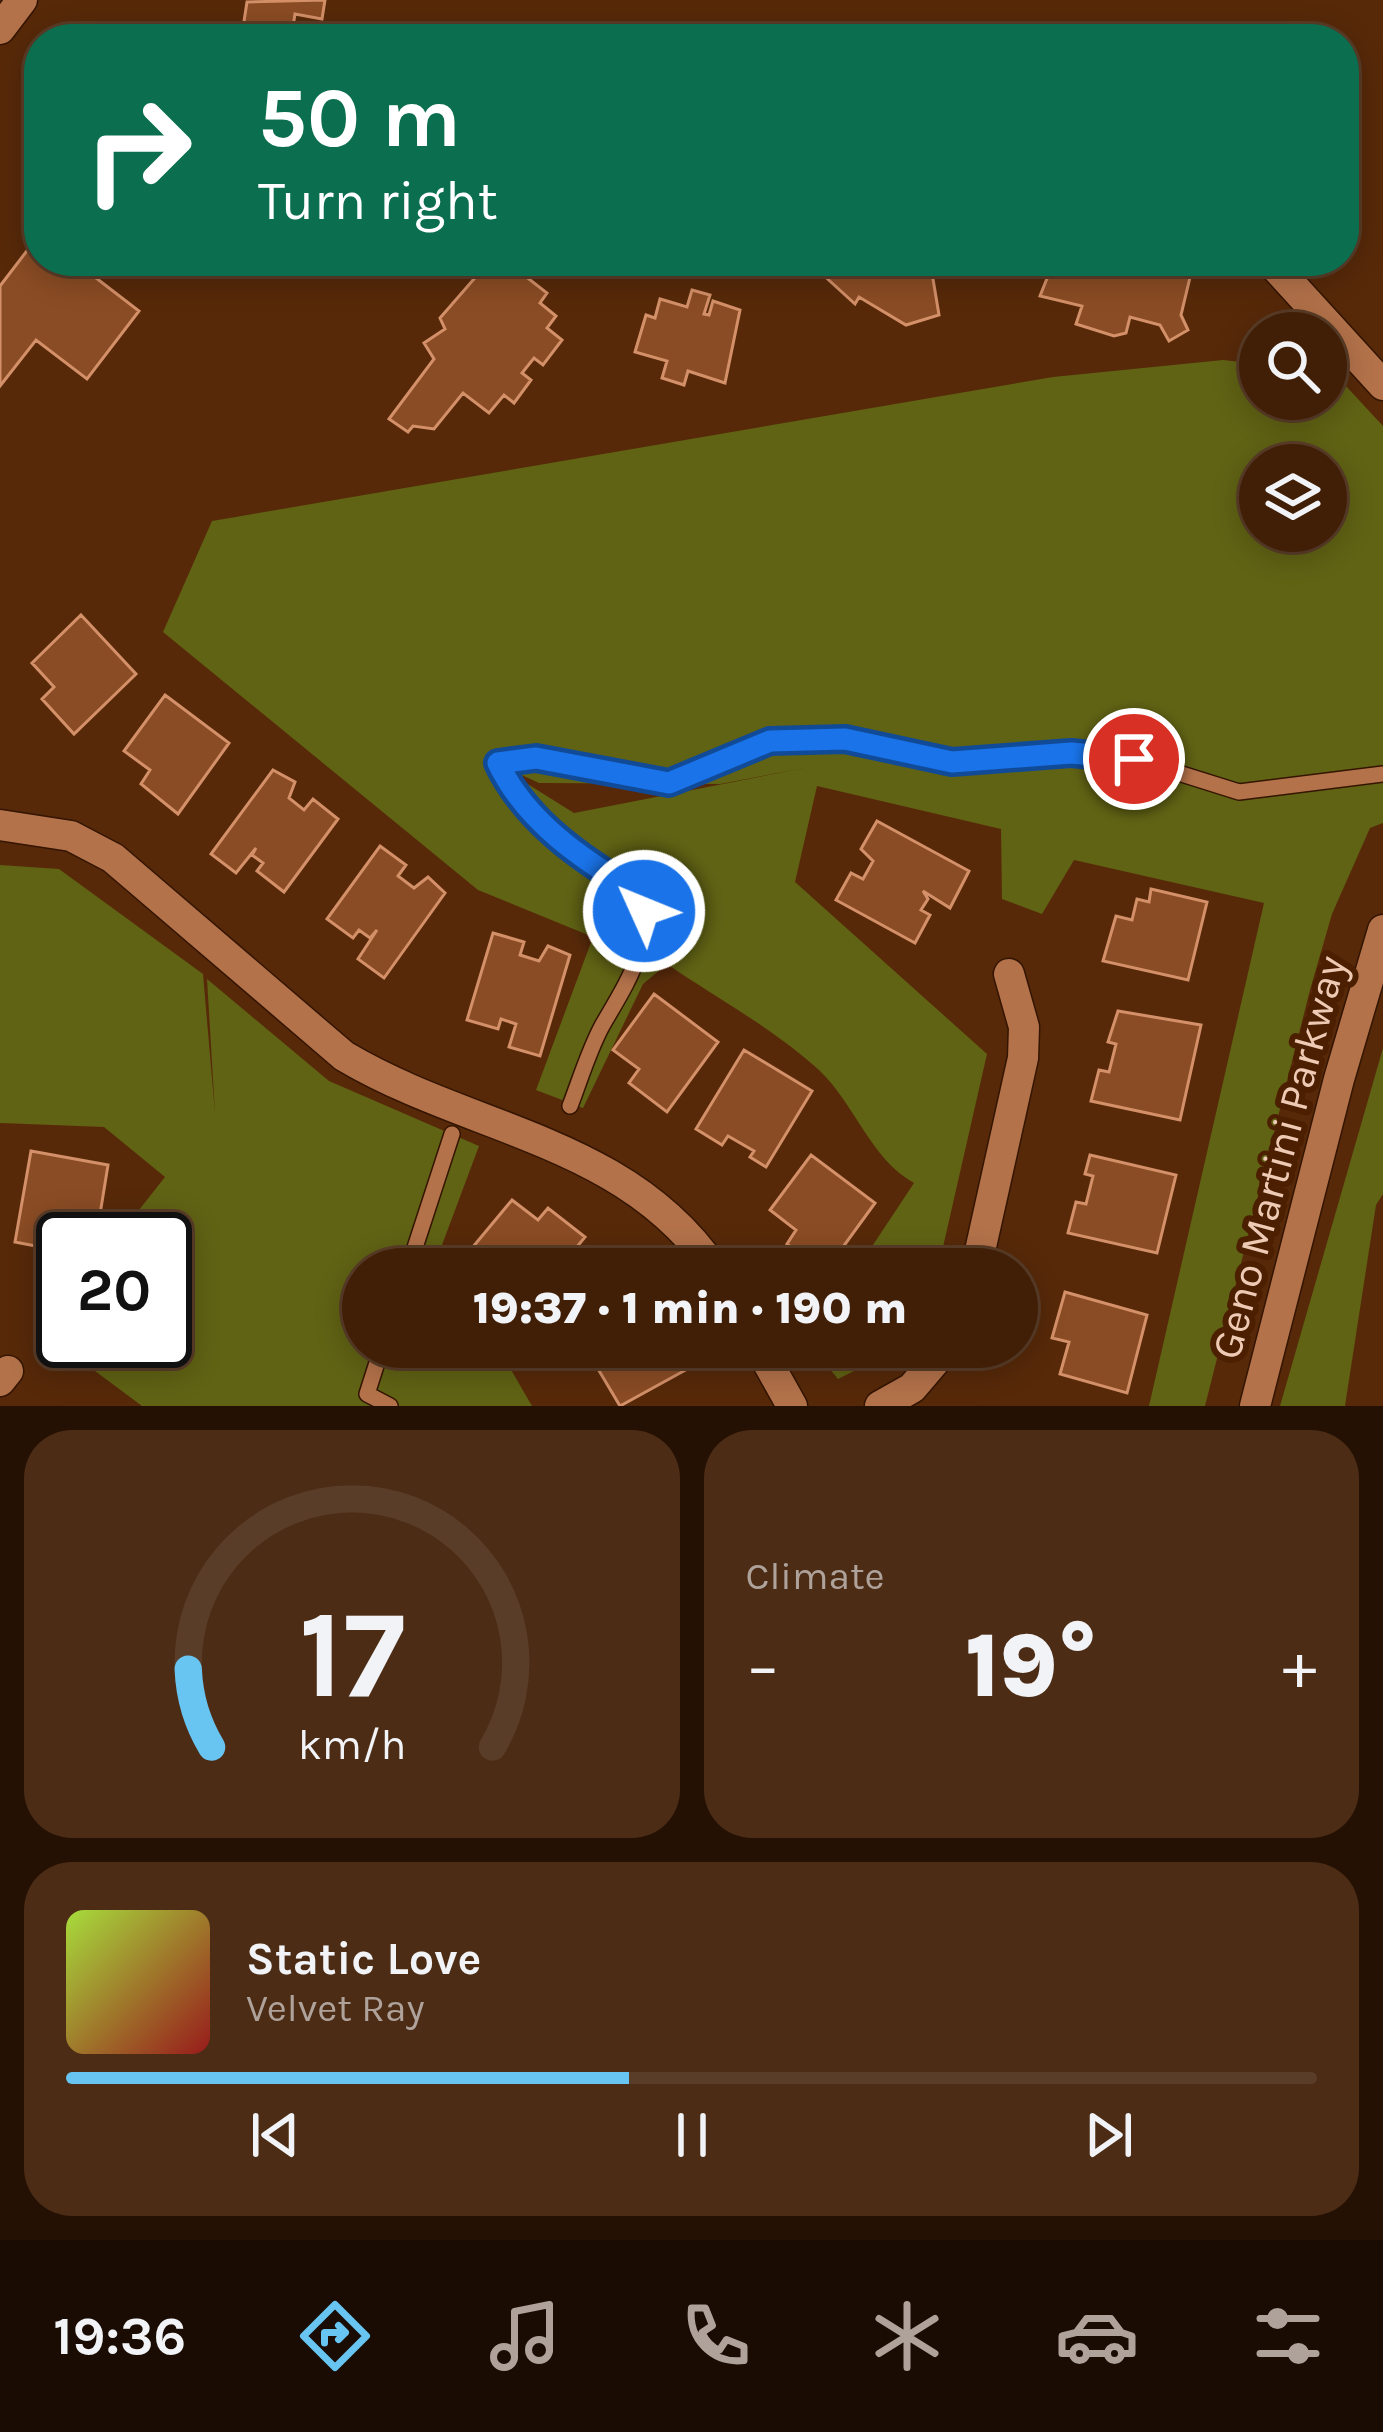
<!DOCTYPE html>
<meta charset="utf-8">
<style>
:root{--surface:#411f07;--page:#4c2c15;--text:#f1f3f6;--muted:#aea29b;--line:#5a3d28;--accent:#68c4f0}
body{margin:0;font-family:Karla,sans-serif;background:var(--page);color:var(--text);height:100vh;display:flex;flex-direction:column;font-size:45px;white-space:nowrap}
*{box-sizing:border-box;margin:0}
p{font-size:39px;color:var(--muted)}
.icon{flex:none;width:66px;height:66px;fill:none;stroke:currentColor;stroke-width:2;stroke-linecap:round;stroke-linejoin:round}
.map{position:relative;height:1406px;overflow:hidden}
.drawer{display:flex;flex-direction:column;gap:24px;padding:24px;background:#241104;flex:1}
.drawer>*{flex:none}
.guide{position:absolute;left:24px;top:24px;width:1335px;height:252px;border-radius:48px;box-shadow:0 6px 30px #0003,0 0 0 3px var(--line);background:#0b6e4f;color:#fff;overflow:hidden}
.buttons{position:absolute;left:1239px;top:312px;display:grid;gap:24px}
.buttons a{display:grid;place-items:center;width:108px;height:108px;border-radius:50%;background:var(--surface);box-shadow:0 6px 30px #0003,0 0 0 3px var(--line);font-size:60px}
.speed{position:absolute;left:36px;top:1212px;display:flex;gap:24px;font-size:60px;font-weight:700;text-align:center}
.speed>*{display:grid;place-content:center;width:156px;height:156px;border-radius:50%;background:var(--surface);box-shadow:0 6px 30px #0003,0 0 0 3px var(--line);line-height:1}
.speed .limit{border:6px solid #111;border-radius:18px;background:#fff;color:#111}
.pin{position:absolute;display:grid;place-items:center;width:102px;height:102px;color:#fff;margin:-51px;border:6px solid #fff;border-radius:50%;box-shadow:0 3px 12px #0007}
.me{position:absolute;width:132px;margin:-66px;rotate:314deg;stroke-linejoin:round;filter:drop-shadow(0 0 9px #0008)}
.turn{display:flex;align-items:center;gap:42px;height:252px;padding:0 36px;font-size:54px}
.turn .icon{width:156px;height:156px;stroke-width:2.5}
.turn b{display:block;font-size:84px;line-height:102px}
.big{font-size:90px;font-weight:800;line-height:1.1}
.drawer .card{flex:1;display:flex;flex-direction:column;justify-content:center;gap:18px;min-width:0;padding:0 42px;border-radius:48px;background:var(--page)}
.drawer .dial{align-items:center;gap:0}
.dial svg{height:312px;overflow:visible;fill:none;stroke:var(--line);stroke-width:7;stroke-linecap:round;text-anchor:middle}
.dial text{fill:var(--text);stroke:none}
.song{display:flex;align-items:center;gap:36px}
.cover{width:144px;height:144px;border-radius:18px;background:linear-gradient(135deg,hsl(80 70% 55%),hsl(0 70% 35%))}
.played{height:12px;border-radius:6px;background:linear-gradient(90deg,var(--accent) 45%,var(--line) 45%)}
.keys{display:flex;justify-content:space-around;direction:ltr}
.heat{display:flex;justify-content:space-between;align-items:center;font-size:66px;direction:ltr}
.drawer .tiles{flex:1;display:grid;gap:24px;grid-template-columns:1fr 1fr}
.card:last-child{grid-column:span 2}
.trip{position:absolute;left:342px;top:1248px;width:696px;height:120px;border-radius:60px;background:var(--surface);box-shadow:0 6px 30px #0003,0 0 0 3px var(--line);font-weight:800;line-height:120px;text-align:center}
.tab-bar{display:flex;height:192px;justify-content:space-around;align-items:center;background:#1a0c03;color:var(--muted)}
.tab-bar .icon{width:84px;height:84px}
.tab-bar .active{color:var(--accent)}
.tab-bar b{font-size:54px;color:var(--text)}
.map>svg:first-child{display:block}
</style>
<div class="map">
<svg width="1383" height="1406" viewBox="0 0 1383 1406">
<rect width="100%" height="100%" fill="#572909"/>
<path fill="#606214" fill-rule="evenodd" d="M 1223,360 L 1260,364 L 1260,399 L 1326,399 L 1326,370 L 1332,371 L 1383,426 L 1383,823 L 1370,828 L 1332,914 L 1310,990 L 1205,1406 L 1149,1406 L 1264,903 L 1074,860 L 1042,914 L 1002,899 L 1001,829 L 817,786 L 795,882 L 987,1054 L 938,1269 L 857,1269 L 914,1183 C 870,1158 856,1106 820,1071 C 776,1030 716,998 667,964 L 643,984 L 583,1108 L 536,1090 L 593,937 L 478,890 L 163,632 L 212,521 L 1053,377 ZM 1260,465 L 1326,465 L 1326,531 L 1260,531 ZM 489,760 L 539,783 L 720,784 L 815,766 L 574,813 Z
M 0,865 L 59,869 L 203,974 L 215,1113 L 207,979 L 329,1081 L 479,1146 L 433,1269 L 363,1269 L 363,1347 L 453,1347 L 510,1368 L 532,1406 L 142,1406 L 91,1368 L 82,1341 L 165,1341 L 165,1239 L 116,1239 L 165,1177 L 104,1127 L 0,1123 Z
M 1383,1048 L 1383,1194 L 1376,1205 L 1345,1406 L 1280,1406 Z
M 812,1347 L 902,1347 L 838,1379 Z"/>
<path fill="#8a4c24" stroke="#d49068" stroke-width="3" d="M 325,0 L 322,19 L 295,14 L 291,39 L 246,39 L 242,34 L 247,2 Z
M 39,235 L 39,261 L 74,261 L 139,311 L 87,379 L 36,340 L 0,386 L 0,286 Z
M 808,261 L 930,261 L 939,315 L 906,325 L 859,297 L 855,304 Z
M 1054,261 L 1156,266 L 1160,261 L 1192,269 L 1181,315 L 1188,330 L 1169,341 L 1160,325 L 1130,317 L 1126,333 L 1114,336 L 1076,324 L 1082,306 L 1040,296 Z
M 487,264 L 504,276 L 511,265 L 547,293 L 540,303 L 556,316 L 547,328 L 562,340 L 543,365 L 534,358 L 522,373 L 531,380 L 514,403 L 504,395 L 489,413 L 463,393 L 434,429 L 413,426 L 408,432 L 389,419 L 434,359 L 424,343 L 445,329 L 440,318 Z
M 692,290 L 710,295 L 704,314 L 709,315 L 713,301 L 740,310 L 725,383 L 688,371 L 684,385 L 662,378 L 667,361 L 635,352 L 646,315 L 655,318 L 660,299 L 687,307 Z
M 81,615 L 136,674 L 74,734 L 42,699 L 54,687 L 32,663 Z
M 165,695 L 229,743 L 178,814 L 141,784 L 150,770 L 124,751 Z
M 273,770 L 295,782 L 289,798 L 304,810 L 313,799 L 338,819 L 284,892 L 257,871 L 263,863 L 252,855 L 256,848 L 236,873 L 211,854 Z
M 877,821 L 969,871 L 950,908 L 923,891 L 928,899 L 921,910 L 930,915 L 915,943 L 836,900 L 851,873 L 863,879 L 873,861 L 861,849 Z
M 380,846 L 406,865 L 398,876 L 414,888 L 428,877 L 445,893 L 384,978 L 358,959 L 377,930 L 370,938 L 359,930 L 353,938 L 327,919 Z
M 1151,889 L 1207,902 L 1188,980 L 1103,961 L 1116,916 L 1132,920 L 1137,899 L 1149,902 Z
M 493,933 L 524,942 L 520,955 L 539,961 L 548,946 L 570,955 L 540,1056 L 509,1047 L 516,1024 L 501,1019 L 498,1029 L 467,1020 Z
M 654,994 L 718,1042 L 667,1112 L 629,1083 L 639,1069 L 613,1050 Z
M 1118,1011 L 1201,1025 L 1180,1120 L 1091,1101 L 1099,1070 L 1109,1072 L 1116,1044 L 1108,1042 Z
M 744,1050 L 812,1091 L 766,1167 L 750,1157 L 754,1151 L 728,1136 L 722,1145 L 696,1129 Z
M 31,1151 L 108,1165 L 96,1239 L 77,1239 L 50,1227 L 46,1248 L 15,1242 Z
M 811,1155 L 875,1203 L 827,1269 L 818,1269 L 787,1244 L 796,1230 L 770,1210 Z
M 1090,1155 L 1176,1175 L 1157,1253 L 1068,1233 L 1076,1202 L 1086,1204 L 1093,1176 L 1085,1174 Z
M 512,1200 L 538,1220 L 548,1208 L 585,1237 L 559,1269 L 488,1269 L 467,1254 Z
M 1065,1292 L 1147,1315 L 1127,1393 L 1060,1374 L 1069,1342 L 1052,1338 Z
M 585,1347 L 679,1347 L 691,1367 L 620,1406 Z"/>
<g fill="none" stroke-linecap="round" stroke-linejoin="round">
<defs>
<path id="service" d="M 570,1106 C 580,1080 589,1050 602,1026 C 626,984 655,944 638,893 C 583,860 526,823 498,763 L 535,758 L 669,783 L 770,741 L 845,739 L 952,762 L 1071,753 L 1134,759 L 1239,792 L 1383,774
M 408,1269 L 452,1134
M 382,1347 L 367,1394 L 390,1406"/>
<path id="minor" d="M 0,29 L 22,0
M 1270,261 L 1383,385
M 0,825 L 71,836 L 113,858 L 344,1056 C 470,1131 626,1140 714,1269
M 976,1269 L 1023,1058 L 1024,1027 L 1009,974
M 759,1347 L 792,1406
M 0,1381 L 8,1371
M 880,1406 L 912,1388 L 947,1347"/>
<path id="tertiary" d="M 1255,1406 L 1339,1079 L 1383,930"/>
</defs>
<use href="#service" stroke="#341501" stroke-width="18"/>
<use href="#minor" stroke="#341501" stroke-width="33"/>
<use href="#tertiary" stroke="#341501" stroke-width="33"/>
<use href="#service" stroke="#b3724a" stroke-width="15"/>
<use href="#minor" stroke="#b3724a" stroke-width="30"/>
<use href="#tertiary" stroke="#b3724a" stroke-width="30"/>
</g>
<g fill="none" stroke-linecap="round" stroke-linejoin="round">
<defs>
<path id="route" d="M 644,911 L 638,893 C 583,860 526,822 498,763 L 536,758 L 669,783 L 770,741 L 845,739 L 952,762 L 1071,753 L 1134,759"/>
</defs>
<use href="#route" stroke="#114b97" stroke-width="30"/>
<use href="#route" stroke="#1a73e8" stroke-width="21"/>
</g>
<g text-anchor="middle" stroke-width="12" stroke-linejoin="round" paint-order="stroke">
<g font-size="42" fill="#eecab5" stroke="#4b1f00">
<text transform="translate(1278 1157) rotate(-75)" y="15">Geno Martini Parkway</text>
</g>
</g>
</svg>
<div class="buttons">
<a><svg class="icon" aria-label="search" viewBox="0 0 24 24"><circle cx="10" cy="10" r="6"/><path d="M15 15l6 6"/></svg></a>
<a><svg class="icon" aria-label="layers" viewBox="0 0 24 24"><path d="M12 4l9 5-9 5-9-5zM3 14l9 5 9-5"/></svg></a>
</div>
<div class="speed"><div class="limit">20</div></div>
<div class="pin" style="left:1134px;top:759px;background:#d93025"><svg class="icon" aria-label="arrive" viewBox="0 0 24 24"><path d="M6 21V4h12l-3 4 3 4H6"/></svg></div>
<svg class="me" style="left:644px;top:911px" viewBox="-20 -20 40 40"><circle r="17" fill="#1a73e8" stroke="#fff" stroke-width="3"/><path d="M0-11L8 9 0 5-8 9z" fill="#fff"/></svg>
<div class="trip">19:37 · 1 min · 190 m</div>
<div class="guide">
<div class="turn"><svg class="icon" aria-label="right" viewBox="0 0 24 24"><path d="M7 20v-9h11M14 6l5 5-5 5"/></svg><div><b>50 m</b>Turn right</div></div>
</div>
</div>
<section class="drawer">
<div class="tiles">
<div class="card dial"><svg viewBox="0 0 100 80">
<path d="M14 69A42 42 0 1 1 86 69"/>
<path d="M14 69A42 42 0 0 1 8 49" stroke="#68c4f0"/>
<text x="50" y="56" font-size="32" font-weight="700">17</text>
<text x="50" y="72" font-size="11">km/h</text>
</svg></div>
<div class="card"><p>Climate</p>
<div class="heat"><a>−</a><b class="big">19°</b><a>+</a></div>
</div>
<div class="card">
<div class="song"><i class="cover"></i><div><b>Static Love</b><p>Velvet Ray</p></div></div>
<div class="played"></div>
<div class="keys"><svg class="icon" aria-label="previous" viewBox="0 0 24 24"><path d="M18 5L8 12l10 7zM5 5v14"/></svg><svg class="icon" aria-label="pause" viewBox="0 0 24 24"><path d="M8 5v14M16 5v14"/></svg><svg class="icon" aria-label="next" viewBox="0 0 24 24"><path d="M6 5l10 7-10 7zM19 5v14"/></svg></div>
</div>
</div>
</section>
<nav class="tab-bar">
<b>19:36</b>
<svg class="icon active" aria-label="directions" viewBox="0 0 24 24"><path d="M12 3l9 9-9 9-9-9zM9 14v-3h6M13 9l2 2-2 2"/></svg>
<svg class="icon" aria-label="music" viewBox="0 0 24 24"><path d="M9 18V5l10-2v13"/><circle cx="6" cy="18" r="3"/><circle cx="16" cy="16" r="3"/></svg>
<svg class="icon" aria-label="phone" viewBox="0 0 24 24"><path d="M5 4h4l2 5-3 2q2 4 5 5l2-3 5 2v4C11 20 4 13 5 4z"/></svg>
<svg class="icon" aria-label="climate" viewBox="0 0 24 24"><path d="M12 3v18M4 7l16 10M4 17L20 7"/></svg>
<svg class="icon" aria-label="car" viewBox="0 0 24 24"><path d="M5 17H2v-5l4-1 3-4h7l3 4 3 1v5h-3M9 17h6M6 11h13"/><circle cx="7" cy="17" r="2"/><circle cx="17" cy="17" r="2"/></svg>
<svg class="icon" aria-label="filters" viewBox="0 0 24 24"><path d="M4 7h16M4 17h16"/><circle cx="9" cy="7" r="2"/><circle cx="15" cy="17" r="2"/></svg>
</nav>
